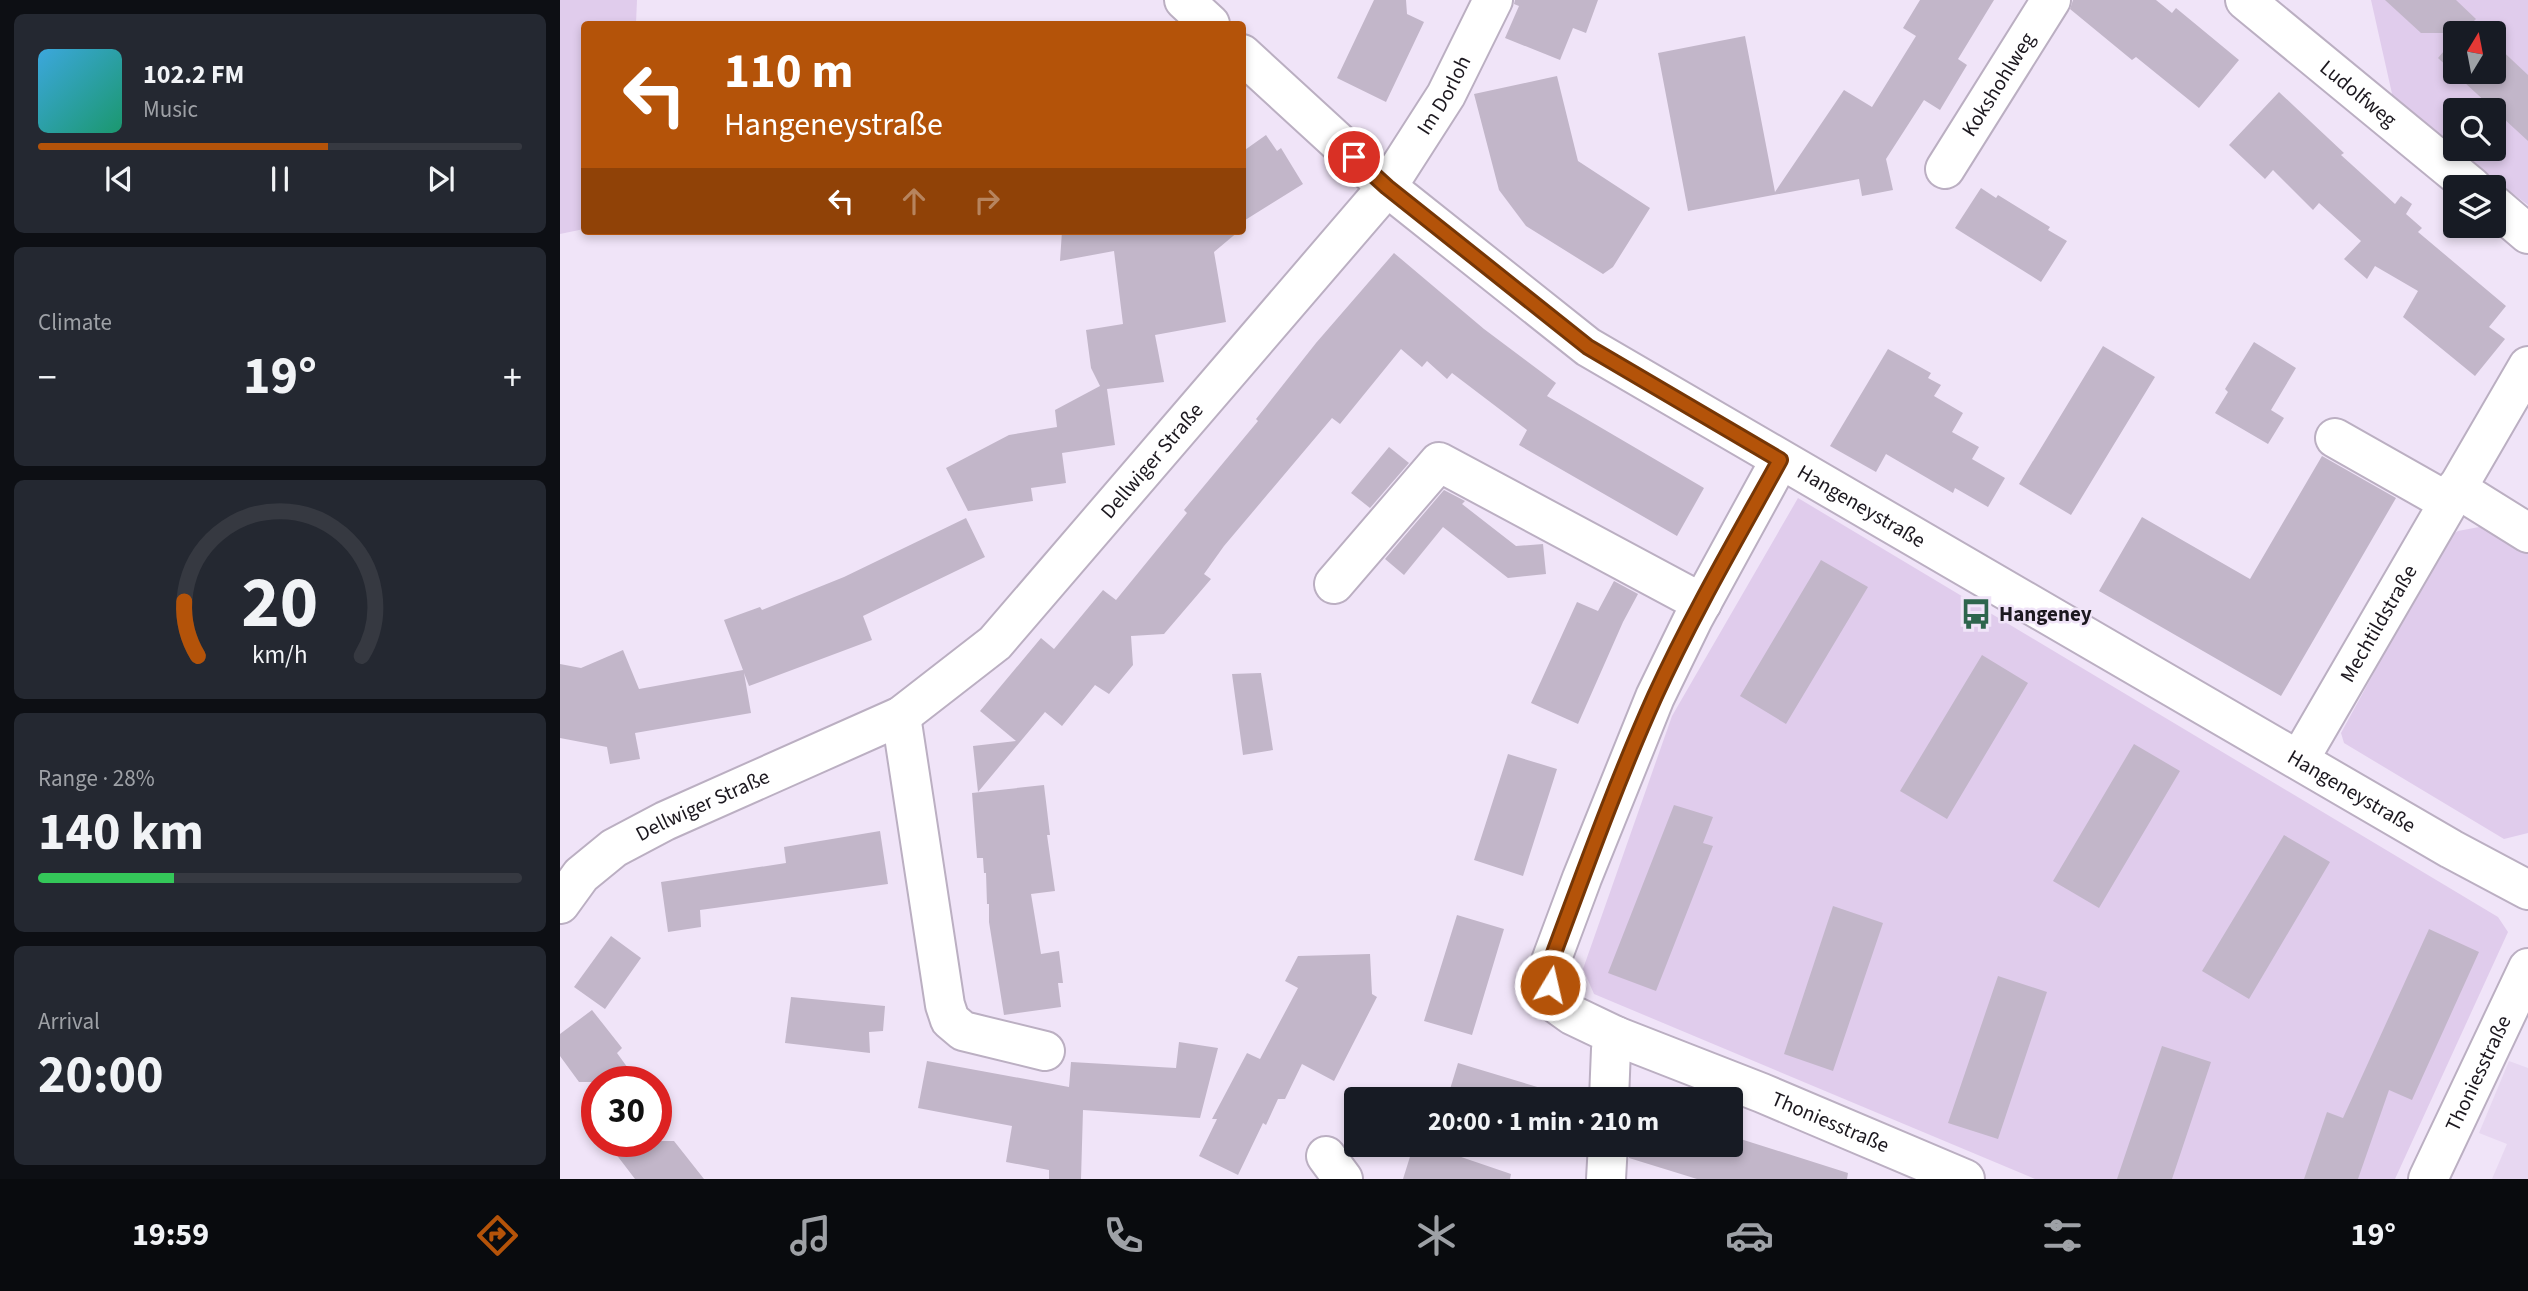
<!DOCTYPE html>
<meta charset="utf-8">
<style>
:root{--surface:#171b24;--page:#242831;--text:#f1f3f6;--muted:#9ea1a6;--line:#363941;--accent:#b45309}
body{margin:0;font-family:"Source Sans 3",sans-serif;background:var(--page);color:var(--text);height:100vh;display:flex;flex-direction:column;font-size:26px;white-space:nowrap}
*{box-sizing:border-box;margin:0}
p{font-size:23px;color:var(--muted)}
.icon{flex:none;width:38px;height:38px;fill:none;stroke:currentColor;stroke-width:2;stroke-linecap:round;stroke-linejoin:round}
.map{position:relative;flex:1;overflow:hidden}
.sheet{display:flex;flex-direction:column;gap:14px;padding:14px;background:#0d0f14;width:560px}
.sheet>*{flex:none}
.banner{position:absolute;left:21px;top:21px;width:665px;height:214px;border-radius:7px;box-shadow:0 4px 10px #0003;background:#b45309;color:#fff;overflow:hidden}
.needle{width:46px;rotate:10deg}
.buttons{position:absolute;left:1883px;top:21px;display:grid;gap:14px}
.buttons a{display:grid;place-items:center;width:63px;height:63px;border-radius:7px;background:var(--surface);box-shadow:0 4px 10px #0003;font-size:35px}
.speed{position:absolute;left:21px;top:1066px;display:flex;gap:14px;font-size:35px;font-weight:700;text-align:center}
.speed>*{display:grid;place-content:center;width:91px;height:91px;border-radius:50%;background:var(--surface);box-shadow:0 4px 10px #0003;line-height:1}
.speed .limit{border:10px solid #d22;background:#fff;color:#111}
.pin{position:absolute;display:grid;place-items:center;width:60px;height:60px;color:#fff;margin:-30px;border:4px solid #fff;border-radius:50%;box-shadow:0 2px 7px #0007}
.me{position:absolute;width:77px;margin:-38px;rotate:9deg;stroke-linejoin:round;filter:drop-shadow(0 0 5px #0008)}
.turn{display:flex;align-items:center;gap:24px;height:147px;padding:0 28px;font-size:32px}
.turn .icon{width:91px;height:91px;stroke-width:2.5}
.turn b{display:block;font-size:49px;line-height:60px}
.lanes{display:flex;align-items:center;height:66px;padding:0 28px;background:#0003;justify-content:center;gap:35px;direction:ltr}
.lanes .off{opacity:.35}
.big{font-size:52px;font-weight:700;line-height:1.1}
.sheet .card{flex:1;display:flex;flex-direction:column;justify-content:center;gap:10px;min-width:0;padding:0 24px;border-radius:10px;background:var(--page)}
.sheet .dial{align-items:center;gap:0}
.dial svg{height:182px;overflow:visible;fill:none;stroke:var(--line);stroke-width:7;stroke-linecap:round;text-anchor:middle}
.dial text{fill:var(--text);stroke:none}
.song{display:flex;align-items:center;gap:21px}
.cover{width:84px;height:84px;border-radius:10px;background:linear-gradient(135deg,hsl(200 70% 55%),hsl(160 70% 35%))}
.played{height:7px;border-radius:4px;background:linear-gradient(90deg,var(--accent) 60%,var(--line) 60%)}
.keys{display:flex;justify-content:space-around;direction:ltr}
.heat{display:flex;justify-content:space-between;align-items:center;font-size:38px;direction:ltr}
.charge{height:10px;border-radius:5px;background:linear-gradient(90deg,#34c759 28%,var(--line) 0)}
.trip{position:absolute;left:784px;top:1087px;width:399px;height:70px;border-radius:7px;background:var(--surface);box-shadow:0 4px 10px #0003;font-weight:700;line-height:70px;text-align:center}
.menu{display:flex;height:112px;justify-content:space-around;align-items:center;background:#090b0e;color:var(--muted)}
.menu .icon{width:49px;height:49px}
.menu .on{color:var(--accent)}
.menu b{font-size:32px;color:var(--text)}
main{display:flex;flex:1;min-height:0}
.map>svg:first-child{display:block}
</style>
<main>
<section class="sheet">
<div class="card">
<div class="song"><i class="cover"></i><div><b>102.2 FM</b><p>Music</p></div></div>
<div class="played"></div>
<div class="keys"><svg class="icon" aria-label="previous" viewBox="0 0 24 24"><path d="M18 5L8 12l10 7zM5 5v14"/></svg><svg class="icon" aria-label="pause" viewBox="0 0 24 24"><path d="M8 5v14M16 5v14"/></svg><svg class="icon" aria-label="next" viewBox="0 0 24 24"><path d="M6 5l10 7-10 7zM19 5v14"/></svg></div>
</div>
<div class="card"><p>Climate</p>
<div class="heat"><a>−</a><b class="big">19°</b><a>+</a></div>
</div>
<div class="card dial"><svg viewBox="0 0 100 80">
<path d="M14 69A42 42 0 1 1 86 69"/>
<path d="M14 69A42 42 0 0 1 8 45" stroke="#b45309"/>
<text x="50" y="56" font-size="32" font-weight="700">20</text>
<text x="50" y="72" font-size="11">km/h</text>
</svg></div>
<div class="card"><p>Range · 28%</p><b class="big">140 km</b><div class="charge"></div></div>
<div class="card"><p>Arrival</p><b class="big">20:00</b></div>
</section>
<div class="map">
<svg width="1968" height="1179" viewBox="0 0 1968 1179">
<rect width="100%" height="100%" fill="#f0e4f8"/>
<path fill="#e7d7f1" d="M 1949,1061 L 1968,1068 L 1968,1179 L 1932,1179 L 1947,1144 L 1919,1133 Z"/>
<path fill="#e0ccec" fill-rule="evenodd" d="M 0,0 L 77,0 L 76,24 L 24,24 L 24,229 L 0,234 Z
M 1811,0 L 1968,0 L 1968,205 L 1835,107 ZM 1895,33 L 1934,33 L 1934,72 L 1895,72 ZM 1895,110 L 1934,110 L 1934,149 L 1895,149 Z
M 1238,498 L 1938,917 L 1948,932 L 1835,1179 L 1475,1179 L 1034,994 L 1023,969 L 1112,716 Z
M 1935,524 L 1968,545 L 1968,833 L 1944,839 L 1784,743 L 1781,733 L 1888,537 L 1898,531 Z"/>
<path fill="#c2b6c9" d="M 814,0 L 846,0 L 847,14 L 864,22 L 826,102 L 777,78 Z
M 955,0 L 1038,0 L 1026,33 L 1013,28 L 1000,60 L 945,38 L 959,6 L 954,4 Z
M 1360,0 L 1434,0 L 1398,59 L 1407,65 L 1380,110 L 1364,100 L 1326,159 L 1333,190 L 1302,196 L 1299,179 L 1128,211 L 1098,53 L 1185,36 L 1215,192 L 1284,90 L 1312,107 L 1356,36 L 1343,28 Z
M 1513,0 L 1596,0 L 1612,13 L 1616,8 L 1679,60 L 1639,108 L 1576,57 L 1572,60 L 1510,9 Z
M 1825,0 L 1896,0 L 1916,19 L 1912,23 L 1923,33 L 1861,33 Z
M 1895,38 L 1895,72 L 1934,72 L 1934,43 L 1968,75 L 1968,141 L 1878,58 Z
M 997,76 L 1018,161 L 1090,208 L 1053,267 L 1043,274 L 966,226 L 939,190 L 914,94 Z
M 1719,92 L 1784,153 L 1781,155 L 1835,204 L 1841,196 L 1852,204 L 1846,214 L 1862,228 L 1858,232 L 1946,306 L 1929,327 L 1945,339 L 1915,376 L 1843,317 L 1858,291 L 1815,266 L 1807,279 L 1784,259 L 1801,241 L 1759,203 L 1753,210 L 1713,170 L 1705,179 L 1669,145 Z
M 706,135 L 717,151 L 721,148 L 743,184 L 682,222 L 682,152 Z
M 1421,188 L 1436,198 L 1438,195 L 1490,227 L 1488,230 L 1507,241 L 1481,282 L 1395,228 Z
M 502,231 L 679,231 L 654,252 L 666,322 L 595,335 L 604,382 L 547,389 L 555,445 L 502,453 L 506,483 L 471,488 L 473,501 L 408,511 L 386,468 L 449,435 L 497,427 L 495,410 L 540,386 L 531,368 L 526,330 L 563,324 L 554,251 L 500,261 Z
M 834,253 L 924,329 L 996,383 L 987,396 L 1144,488 L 1117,536 L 959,445 L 967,430 L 892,373 L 887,379 L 867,361 L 862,367 L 841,349 L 780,424 L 772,418 L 664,546 L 644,574 L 651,579 L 604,634 L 571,636 L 573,665 L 549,694 L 535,685 L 502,726 L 485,712 L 418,792 L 413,746 L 456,741 L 420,711 L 481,638 L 494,649 L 543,590 L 556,600 L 627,513 L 624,510 L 698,421 L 696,419 L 756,343 Z
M 1694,342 L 1736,368 L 1711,410 L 1724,418 L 1708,444 L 1655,413 L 1668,392 L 1665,389 Z
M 1543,346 L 1595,377 L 1511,515 L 1459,484 Z
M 1328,349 L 1371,373 L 1368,378 L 1381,385 L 1374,396 L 1403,413 L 1392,432 L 1419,447 L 1412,459 L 1445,478 L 1428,507 L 1395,488 L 1393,493 L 1326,454 L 1316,472 L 1270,446 Z
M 829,447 L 849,463 L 810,508 L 791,493 Z
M 1762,456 L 1836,498 L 1721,696 L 1539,591 L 1582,517 L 1690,579 Z
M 884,490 L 905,501 L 902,504 L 956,546 L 983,544 L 986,574 L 948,578 L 883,527 L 844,575 L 825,559 Z
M 406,518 L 425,557 L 303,616 L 312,640 L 189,686 L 184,673 L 191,713 L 75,733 L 80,759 L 50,764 L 47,747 L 0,738 L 0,664 L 21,668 L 63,650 L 79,689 L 183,670 L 164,620 L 200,607 L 202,610 L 284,577 Z
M 1261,560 L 1308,587 L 1226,724 L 1180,696 Z
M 1054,581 L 1078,594 L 1063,622 L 1018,724 L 971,703 L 1017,602 L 1038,611 Z
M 1422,655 L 1468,683 L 1387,819 L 1340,791 Z
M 701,673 L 713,750 L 683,755 L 672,674 Z
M 1574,744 L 1620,771 L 1539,908 L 1493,881 Z
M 948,754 L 997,769 L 963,876 L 914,860 Z
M 484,785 L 490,835 L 487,835 L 495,891 L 471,894 L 481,954 L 499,951 L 503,983 L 498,983 L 501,1007 L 444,1015 L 429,922 L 429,904 L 427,904 L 426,873 L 424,873 L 423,858 L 417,858 L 412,793 Z
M 1114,805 L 1153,817 L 1143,843 L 1153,846 L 1096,991 L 1048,973 Z
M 320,831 L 328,884 L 140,910 L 141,927 L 108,932 L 101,882 L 226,863 L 224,847 Z
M 1724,835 L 1770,862 L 1689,999 L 1642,971 Z
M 1273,906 L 1323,923 L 1273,1071 L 1224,1054 Z
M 897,915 L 944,929 L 912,1035 L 864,1021 Z
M 1869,929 L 1919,952 L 1852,1100 L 1829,1090 L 1798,1179 L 1744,1179 L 1767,1112 L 1783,1118 Z
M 51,936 L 81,958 L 45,1009 L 14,987 Z
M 810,954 L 812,994 L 817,997 L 774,1081 L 742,1064 L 725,1099 L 718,1099 L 706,1125 L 703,1123 L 678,1175 L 639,1156 L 657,1119 L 652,1119 L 687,1053 L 700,1059 L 738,988 L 725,981 L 738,956 Z
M 1438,976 L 1487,992 L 1438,1139 L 1388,1123 Z
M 231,997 L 325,1006 L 323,1031 L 309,1032 L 310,1053 L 225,1043 Z
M 32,1010 L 62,1048 L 57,1053 L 78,1082 L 19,1082 L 0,1056 L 0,1034 Z
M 619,1042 L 658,1048 L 640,1118 L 523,1110 L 521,1179 L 489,1179 L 489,1170 L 446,1162 L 452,1126 L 358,1108 L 367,1061 L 509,1087 L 511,1062 L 616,1068 Z
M 1602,1046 L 1651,1062 L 1612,1179 L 1557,1179 Z
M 898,1063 L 994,1092 L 992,1099 L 887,1099 Z
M 1171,1136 L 1288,1173 L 1287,1179 L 1137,1179 L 1069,1158 L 1070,1144 L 1171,1144 Z
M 46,1141 L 114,1141 L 144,1179 L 75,1179 Z
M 854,1144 L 863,1144 L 951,1174 L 950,1179 L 843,1179 Z"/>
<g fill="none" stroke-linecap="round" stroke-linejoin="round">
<defs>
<g id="minor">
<path d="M 624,0 L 650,24"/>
<path id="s1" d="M 1685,0 L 1912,187"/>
<path id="s2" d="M 682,54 L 827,187 L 1028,347 L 1891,849 L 1968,890"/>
<path id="s3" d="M 1385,169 L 1491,0"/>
<path d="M 1934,205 L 1968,234"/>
<path d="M 1775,438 L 1888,502"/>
<path d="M 1896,488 L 1968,533"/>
<path d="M 774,584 L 879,462 L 1142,603"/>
<path d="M 341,716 L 385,1005 L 390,1020 L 403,1031 L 485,1051"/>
<path id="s4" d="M 1739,760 L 1968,366"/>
<path id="s5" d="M 0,904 L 21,875 L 54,848 L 105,821 L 341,716 L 435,643 L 827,187 L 886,95 L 933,0"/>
<path id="s6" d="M 1056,1036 L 1202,1093 L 1405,1179"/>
<path d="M 1049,1099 L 1051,1049 L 1056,1036 L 1012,1015 L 991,1000 L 988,969 L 1022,878 L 1095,697 L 1133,619 L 1220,460"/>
<path d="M 766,1156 L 783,1179"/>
<path d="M 1046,1179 L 1048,1144"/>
<path id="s7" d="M 1868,1179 L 1968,968"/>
</g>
</defs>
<use href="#minor" stroke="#bbafc2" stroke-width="42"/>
<use href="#minor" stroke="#fff" stroke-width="38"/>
</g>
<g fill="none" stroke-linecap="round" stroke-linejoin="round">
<defs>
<path id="route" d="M 794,157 L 827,187 L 1028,347 L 1220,460 C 1177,538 1132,615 1095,696 C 1055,785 1022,878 988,969 L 990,985"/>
</defs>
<use href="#route" stroke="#753606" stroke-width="18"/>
<use href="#route" stroke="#b45309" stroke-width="12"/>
</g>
<defs>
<symbol id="bus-bare" viewBox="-9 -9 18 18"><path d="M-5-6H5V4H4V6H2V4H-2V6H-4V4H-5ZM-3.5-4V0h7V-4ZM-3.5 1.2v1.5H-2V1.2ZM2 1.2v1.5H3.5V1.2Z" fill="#2e654d" stroke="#f0e4f8" stroke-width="2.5" paint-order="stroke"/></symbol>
</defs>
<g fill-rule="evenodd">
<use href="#bus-bare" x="1394" y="592" width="44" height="44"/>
</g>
<g text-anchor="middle" stroke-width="5" stroke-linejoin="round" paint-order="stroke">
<g font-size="21" fill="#1c181f" stroke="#f0e4f8">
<text dy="7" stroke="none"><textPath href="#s3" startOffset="100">Kokshohlweg</textPath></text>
<text dy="7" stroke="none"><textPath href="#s1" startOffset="147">Ludolfweg</textPath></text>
<text dy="7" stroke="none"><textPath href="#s5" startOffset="1223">Im Dorloh</textPath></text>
<text dy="7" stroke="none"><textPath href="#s5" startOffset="754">Dellwiger Straße</textPath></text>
<text dy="7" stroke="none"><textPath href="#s2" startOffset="770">Hangeneystraße</textPath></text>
<text dy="7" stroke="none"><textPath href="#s4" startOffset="158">Mechtildstraße</textPath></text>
<text dy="7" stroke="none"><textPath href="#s2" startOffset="1337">Hangeneystraße</textPath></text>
<text dy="7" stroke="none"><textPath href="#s5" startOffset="177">Dellwiger Straße</textPath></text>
<text dy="7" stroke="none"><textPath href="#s7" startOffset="117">Thoniesstraße</textPath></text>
<text dy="7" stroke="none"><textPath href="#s6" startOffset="231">Thoniesstraße</textPath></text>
</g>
<g font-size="21" font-weight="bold" fill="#1c181f" stroke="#f0e4f8" text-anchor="start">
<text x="1439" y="621">Hangeney</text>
</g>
</g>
</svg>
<div class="buttons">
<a><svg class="needle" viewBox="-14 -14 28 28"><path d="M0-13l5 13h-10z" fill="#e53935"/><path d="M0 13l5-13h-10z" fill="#9ea1a6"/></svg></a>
<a><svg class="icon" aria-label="search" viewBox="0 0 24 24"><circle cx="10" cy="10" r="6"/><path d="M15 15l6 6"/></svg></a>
<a><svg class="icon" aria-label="layers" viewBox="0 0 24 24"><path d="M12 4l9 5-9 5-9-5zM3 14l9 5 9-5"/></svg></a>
</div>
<div class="speed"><div class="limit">30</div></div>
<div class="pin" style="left:794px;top:157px;background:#d93025"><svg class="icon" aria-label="arrive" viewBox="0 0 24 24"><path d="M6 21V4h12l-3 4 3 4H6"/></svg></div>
<svg class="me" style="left:990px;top:985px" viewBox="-20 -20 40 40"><circle r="17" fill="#b45309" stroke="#fff" stroke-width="3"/><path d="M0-11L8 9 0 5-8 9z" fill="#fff"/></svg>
<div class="trip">20:00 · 1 min · 210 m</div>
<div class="banner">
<div class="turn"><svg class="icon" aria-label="left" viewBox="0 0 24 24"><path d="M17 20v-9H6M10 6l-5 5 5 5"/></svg><div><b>110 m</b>Hangeneystraße</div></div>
<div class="lanes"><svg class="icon" aria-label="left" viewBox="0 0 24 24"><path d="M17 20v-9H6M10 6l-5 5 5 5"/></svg><svg class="icon off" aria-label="ahead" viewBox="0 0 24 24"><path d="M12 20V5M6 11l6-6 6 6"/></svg><svg class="icon off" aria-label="right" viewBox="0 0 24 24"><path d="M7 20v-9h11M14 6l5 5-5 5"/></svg></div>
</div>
</div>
</main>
<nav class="menu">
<b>19:59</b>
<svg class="icon on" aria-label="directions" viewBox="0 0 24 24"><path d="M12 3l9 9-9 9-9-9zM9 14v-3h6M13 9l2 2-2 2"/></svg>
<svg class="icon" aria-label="music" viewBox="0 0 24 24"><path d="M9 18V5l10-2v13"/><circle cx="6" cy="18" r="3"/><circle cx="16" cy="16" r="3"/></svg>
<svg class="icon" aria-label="phone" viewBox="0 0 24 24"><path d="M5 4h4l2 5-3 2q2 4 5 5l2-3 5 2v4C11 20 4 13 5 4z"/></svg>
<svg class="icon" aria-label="climate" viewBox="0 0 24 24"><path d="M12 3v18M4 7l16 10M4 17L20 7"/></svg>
<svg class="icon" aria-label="car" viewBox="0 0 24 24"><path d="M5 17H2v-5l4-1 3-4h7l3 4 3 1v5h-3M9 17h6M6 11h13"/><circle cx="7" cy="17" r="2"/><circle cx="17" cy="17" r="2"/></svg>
<svg class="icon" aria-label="filters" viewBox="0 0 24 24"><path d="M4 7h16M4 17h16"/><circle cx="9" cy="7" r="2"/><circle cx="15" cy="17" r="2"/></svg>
<b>19°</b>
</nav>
